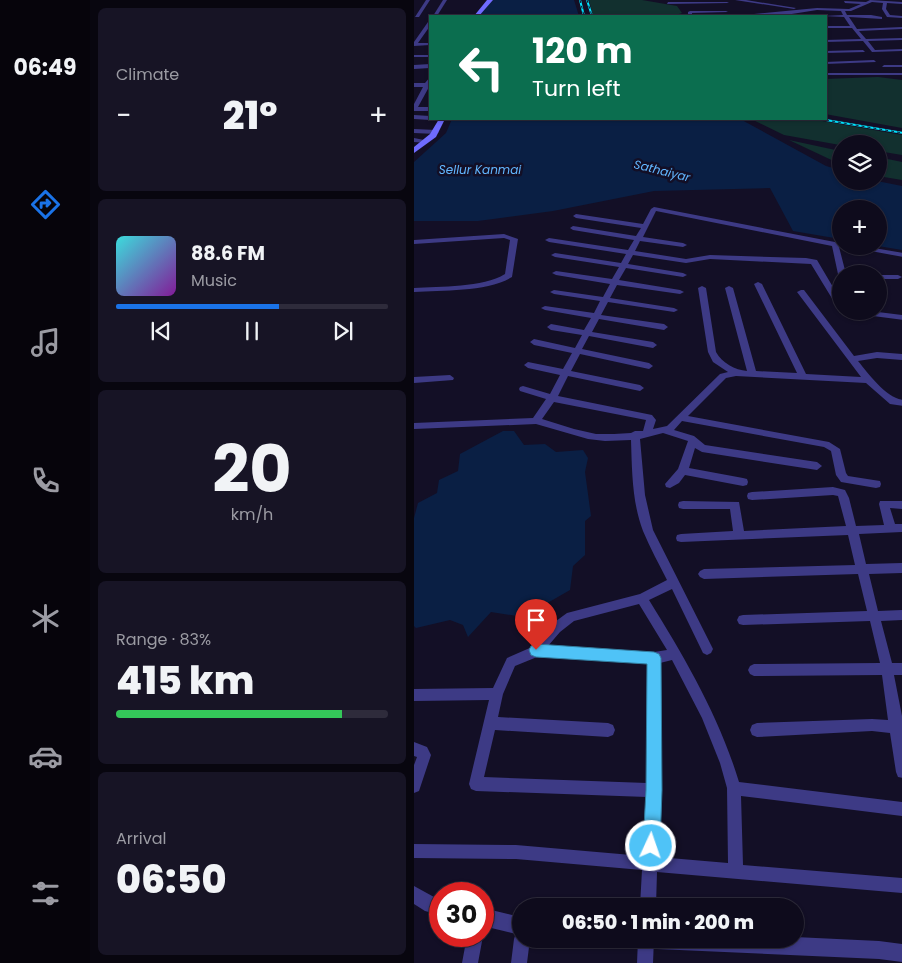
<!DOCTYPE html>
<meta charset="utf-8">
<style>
:root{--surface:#0e0b1c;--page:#171425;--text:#f1f3f6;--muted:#9b9ba3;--line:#2e2b3b;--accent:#1a73e8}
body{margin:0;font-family:Poppins,sans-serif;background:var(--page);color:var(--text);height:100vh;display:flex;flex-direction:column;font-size:19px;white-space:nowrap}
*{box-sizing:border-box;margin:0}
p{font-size:16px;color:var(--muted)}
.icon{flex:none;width:28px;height:28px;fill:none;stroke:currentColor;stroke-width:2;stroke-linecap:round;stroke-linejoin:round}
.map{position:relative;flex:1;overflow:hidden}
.details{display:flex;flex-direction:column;gap:8px;padding:8px;background:#08060f;width:324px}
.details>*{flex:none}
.guide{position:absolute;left:15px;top:15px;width:398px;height:105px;border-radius:0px;box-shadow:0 1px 4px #0004,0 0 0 1px var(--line);background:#0b6e4f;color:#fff;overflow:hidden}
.tools{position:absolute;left:418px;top:135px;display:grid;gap:10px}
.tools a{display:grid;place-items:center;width:55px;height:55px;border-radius:50%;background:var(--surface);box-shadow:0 1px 4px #0004,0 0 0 1px var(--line);font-size:25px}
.speed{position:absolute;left:15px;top:882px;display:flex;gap:10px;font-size:25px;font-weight:700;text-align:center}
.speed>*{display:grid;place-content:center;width:65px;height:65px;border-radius:50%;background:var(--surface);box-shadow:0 1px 4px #0004,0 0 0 1px var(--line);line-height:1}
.speed .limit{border:8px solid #d22;background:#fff;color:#111}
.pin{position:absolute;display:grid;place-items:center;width:42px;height:42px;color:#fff;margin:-51px -21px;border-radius:50% 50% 50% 0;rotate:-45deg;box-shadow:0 0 5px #0007}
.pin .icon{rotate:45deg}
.me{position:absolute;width:55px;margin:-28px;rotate:3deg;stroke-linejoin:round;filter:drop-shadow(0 0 4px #0008)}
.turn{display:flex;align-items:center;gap:18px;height:105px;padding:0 20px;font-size:22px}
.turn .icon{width:65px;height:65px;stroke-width:2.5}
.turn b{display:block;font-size:35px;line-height:42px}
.big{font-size:38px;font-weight:800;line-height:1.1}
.details .tile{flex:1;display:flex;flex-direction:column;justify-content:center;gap:8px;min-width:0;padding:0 18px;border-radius:8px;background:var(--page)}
.details .dial{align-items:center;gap:0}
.dial b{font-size:65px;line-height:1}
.song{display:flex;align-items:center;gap:15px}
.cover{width:60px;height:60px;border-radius:8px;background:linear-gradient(135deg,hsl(180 70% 55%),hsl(290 70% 35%))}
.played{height:5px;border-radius:2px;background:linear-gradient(90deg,var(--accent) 60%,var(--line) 60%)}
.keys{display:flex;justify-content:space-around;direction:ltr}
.heat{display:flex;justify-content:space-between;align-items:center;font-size:28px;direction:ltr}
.charge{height:8px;border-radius:4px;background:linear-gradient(90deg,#34c759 83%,var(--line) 0)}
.trip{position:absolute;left:98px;top:898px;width:292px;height:50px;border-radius:25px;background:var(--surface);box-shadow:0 1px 4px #0004,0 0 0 1px var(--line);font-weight:800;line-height:50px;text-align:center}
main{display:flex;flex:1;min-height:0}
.dock{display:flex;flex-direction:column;width:90px;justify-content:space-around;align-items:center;background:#06040b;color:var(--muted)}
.dock .icon{width:35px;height:35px}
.dock .on{color:var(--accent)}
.dock b{font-size:22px;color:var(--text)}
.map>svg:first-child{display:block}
</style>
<main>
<nav class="dock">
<b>06:49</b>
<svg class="icon on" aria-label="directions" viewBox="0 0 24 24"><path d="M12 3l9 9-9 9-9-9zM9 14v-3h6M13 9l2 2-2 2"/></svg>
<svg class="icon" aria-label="music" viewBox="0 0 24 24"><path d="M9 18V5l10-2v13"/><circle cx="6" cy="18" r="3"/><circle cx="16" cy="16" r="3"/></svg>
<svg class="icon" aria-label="phone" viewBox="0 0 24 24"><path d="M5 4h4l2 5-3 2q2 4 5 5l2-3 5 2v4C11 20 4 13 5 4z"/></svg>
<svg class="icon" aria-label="climate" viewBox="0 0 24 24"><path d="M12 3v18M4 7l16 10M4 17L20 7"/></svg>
<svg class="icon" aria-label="car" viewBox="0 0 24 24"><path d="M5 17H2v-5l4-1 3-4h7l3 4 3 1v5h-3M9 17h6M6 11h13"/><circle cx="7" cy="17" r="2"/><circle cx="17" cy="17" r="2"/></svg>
<svg class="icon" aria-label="filters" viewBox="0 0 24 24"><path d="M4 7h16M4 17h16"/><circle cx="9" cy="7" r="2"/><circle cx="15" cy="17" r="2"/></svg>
</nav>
<section class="details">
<div class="tile"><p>Climate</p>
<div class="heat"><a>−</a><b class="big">21°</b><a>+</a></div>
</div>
<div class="tile">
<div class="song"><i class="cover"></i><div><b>88.6 FM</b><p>Music</p></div></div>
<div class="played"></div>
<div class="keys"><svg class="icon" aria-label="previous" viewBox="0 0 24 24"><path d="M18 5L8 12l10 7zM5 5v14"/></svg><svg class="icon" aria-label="pause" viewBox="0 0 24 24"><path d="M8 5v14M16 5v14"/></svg><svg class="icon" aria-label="next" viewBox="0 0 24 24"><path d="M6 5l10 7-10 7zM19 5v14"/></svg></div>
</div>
<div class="tile dial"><b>20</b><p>km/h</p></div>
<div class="tile"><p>Range · 83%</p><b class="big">415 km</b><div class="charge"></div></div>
<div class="tile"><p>Arrival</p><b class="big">06:50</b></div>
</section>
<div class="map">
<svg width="489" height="963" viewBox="0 0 489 963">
<rect width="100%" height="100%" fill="#130f26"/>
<path fill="#12302f" d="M 175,0 L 228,0 L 263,6 L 268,13 L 259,16 L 179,16 Z
M 464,77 L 488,80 L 488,128 L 411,114 L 411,79 Z
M 337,119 L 397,119 L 488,135 L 488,155 L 464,151 L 464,144 L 426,145 L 370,135 Z
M 375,140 L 426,151 L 426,164 Z
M 464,157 L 488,162 L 488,180 L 464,176 Z"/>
<path fill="#0a1f44" d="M 79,0 L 160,0 L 165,16 L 65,16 Z
M 38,119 L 326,119 L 412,166 L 426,170 L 426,181 L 463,181 L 488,186 L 488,250 L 464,246 L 464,209 L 426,209 L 426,239 L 379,231 L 356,188 L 240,191 L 139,211 L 64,221 L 0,221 L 0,162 L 32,133 Z
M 89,431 L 100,431 L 110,445 L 131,444 L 142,452 L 169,450 L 174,458 L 171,472 L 177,516 L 171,521 L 171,555 L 159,566 L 156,590 L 123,609 L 110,610 L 103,616 L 77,612 L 54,637 L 49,625 L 36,620 L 2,628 L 0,626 L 0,518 L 4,503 L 23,493 L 25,480 L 44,471 L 46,454 Z"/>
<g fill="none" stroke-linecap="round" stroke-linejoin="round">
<path fill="#3d3a85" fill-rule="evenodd" d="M 12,0 L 16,0 L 5,17 L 1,17 Z
M 29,0 L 33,0 L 23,16 L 19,16 Z
M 321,0 L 332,0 L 382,8 L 380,9 Z
M 456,0 L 489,2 L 489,4 L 473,3 L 472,9 L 476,15 L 489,16 L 489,18 L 473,17 L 468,9 L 469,3 L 458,2 L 437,11 L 431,11 L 433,15 L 457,15 L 468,17 L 468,19 L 435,17 L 443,29 L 489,27 L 489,29 L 445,31 L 452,39 L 489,38 L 489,40 L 454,41 L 461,50 L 489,49 L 489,51 L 458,52 L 449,41 L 411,42 L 411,40 L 447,39 L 438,28 L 411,28 L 411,26 L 436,26 L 430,17 L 409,16 L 429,15 L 427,11 L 403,10 L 365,16 L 330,15 L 403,8 L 435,9 L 447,4 L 431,3 L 430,1 L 452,2 Z
M 254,2 L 313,2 L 315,3 L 253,4 Z
M 276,11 L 312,11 L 314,12 L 278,13 L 278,16 L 274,16 L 274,12 Z
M 28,15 L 63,15 L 65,16 L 26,16 Z
M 14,22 L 16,22 L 16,26 L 4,43 L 16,43 L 16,45 L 0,46 L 0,42 Z
M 449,50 L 451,52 L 411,53 L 411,51 Z
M 0,55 L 16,55 L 16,57 L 0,57 Z
M 460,60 L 462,62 L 411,64 L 411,62 Z
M 470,65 L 489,65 L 489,67 L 468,67 Z
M 411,73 L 489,73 L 489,75 L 411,75 Z
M 16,77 L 16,86 L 15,87 L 4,107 L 16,107 L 16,111 L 0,111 L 0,104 L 9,87 L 0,87 L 0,83 L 11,83 Z
M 0,115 L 16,116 L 16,119 L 18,119 L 16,120 L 0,119 Z
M 0,129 L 22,130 L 25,132 L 22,134 L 0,133 Z
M 0,138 L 15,141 L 12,143 L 0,142 Z
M 240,207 L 426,243 L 426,246 L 429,246 L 425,247 L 432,274 L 426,274 L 426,276 L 424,274 L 418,246 L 242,211 L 229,237 L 269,243 L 273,245 L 269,247 L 226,241 L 221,251 L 272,259 L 296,255 L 392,258 L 403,260 L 426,299 L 426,307 L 422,305 L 397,264 L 296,259 L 272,263 L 219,255 L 214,264 L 269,273 L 273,275 L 269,277 L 212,268 L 205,280 L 266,290 L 270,292 L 266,294 L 203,285 L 196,298 L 260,308 L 264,310 L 260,312 L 194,302 L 187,315 L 250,324 L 254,327 L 250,330 L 185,319 L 178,332 L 239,342 L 243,345 L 239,348 L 175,336 L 168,349 L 235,363 L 239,366 L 235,369 L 166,354 L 157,371 L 226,385 L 230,388 L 226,391 L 154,376 L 144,396 L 238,415 L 242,420 L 239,429 L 253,426 L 306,374 L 314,372 L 299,362 L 294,352 L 284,288 L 288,286 L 292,288 L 302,352 C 308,363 321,370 333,371 L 311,288 L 315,286 L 319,288 L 342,371 L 383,373 L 340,284 L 344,282 L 348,284 L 392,374 L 447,377 L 383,292 L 387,290 L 390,290 L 440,356 L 463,352 L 489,354 L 489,360 L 463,358 L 444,361 C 454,373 472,398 489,400 L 489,406 L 476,404 L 452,383 L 322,376 L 312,378 L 274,416 L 415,442 L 426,449 L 432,473 L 434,476 L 466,481 L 467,484 L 466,487 L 462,488 L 427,482 L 422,475 L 417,451 L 410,447 L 268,421 L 260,430 L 280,436 L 291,445 L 403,462 L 408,466 L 403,470 L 288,452 L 281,448 L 275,468 L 329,478 L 333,479 L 334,482 L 333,485 L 329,486 L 271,475 L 265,483 L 256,488 L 252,487 L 251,484 L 264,469 L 274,441 L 249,433 L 226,439 L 231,495 L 239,530 L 297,645 L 299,649 L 297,653 L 293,655 L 289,653 L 258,589 L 235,600 C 271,658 305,716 325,782 L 489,802 L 489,816 L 327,796 L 329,865 L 489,878 L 489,893 L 243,872 L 242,906 L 226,906 L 228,870 L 102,859 L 0,858 L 0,844 L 102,845 L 229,856 L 233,797 L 62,791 L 57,789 L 55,784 L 75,700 L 0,701 L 0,689 L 79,688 L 93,658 L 118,647 L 138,624 L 153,613 L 226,594 L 253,580 C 245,564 236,548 229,531 C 218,502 218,471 217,440 L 191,441 L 174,439 L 122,424 L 0,429 L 0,423 L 119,418 L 132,399 L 106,391 L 105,389 L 106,387 L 109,386 L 136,394 L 146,375 L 114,368 L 110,365 L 114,362 L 149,369 L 158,353 L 120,345 L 116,342 L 120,339 L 161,348 L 168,335 L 137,330 L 133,327 L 137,324 L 170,330 L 177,318 L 131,310 L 127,308 L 131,306 L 180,313 L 186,301 L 140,294 L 136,292 L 140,290 L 189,297 L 196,284 L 142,275 L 138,273 L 142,271 L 198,279 L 205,267 L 141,257 L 137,255 L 141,253 L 207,263 L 212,254 L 135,242 L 131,240 L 135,238 L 214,250 L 220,240 L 159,230 L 156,228 L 159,226 L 222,236 L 227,228 L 162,218 L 159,216 L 162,214 L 229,224 L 237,209 ZM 140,402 L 232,420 L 229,431 L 221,431 L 217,433 L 200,434 L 182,434 L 160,429 L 128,419 ZM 225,604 L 253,650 L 240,652 L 134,646 L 146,632 L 160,621 ZM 123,657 L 234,663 L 233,783 L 70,777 L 81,730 L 194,737 L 199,735 L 201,730 L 199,725 L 194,723 L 84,717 L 89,694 L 101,666 ZM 258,660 L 288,718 L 306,763 L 313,788 L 314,863 L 244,857 L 247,790 L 246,663 Z
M 90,234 L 104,239 L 98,277 C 73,292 29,290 0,292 L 0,288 C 26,286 69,288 91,274 L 96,240 L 90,238 L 0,244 L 0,240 Z
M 430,246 L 448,246 L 489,253 L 489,257 Z
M 464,275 L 484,275 L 488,277 L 484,279 L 464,279 Z
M 432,311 L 456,311 L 489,315 L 489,320 L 436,313 Z
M 36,375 L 40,378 L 39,380 L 0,383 L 0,377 Z
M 419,487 L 431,490 L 435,498 L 442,526 L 470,525 L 465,504 L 466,501 L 489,501 L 489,509 L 476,508 L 481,524 L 489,524 L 489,532 L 445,534 L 452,564 L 489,563 L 489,573 L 455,574 L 464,611 L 489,610 L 489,620 L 467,621 L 478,663 L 489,663 L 489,675 L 480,675 L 489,721 L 489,778 L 484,777 L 482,772 L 476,733 L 458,731 L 343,737 L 338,735 L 336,730 L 338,725 L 343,723 L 458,719 L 474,720 L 468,675 L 340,676 L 336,674 L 334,670 L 336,666 L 340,664 L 466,663 L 456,621 L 329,625 L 325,624 L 323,620 L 325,616 L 329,615 L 453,611 L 444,574 L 290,579 L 286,577 L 284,574 L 286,571 L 290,569 L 441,565 L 434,535 L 267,542 L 263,541 L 262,538 L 263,535 L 267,534 L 319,531 L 316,509 L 269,509 L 265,508 L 264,505 L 265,502 L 269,501 L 325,502 L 330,531 L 432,526 L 424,496 L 419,495 L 338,500 L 334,499 L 333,496 L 334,493 L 338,492 Z
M 0,742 L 13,747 L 17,755 L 5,791 L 0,793 L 0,765 L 3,757 L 0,756 Z
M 106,932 L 106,939 L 116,939 L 113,963 L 97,963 L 100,939 L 102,933 Z
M 53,936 L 69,936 L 64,963 L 48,963 Z
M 224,939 L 240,939 L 239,963 L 223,963 Z"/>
<path fill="#3d3a85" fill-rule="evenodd" d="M 16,64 L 16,68 L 0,69 L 0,65 Z
M 0,886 L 20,897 L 26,899 L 26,915 L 11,911 L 0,904 Z
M 69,908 L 106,917 L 106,935 L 69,926 Z
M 381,937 L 465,941 L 489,944 L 489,962 L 465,959 L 220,948 L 214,945 L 211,939 Z"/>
<path fill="#6f6bff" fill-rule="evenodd" d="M 73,0 L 79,0 L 65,16 L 60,16 Z
M 25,119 L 31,119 L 22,137 L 0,153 L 0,147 L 16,134 Z"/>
<defs>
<path id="rail" d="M 166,0 L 170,16
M 173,0 L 178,16
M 406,119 L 489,133"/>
</defs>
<use href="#rail" stroke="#00e5ff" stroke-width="2"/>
<use href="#rail" stroke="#130f26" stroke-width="1" stroke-dasharray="3" stroke-linecap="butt"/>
</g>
<path fill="#4fc3f7" stroke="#337fa1" d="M 122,644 L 240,652 L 245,654 L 247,658 L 248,790 L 246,846 L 243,851 L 237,854 L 232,851 L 229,846 L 232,790 L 233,664 L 122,657 L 117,655 L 115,650 L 117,646 Z"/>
<g text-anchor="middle" stroke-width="5" stroke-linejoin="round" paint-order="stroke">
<g font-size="12" font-style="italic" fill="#62b6ff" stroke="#130f26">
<text x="66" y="174">Sellur Kanmai</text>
<text transform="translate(248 171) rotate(14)" y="4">Sathaiyar</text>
</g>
</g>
</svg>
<div class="tools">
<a><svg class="icon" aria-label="layers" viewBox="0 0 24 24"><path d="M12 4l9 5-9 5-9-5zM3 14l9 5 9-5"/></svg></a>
<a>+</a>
<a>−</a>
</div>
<div class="speed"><div class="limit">30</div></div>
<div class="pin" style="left:122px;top:650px;background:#d93025"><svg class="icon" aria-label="arrive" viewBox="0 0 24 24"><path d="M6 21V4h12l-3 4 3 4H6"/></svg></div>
<svg class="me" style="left:237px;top:846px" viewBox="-20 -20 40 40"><circle r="17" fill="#4fc3f7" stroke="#fff" stroke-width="3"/><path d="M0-11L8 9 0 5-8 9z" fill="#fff"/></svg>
<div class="trip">06:50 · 1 min · 200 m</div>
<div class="guide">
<div class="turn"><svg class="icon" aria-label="left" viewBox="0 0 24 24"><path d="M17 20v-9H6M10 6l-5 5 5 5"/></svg><div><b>120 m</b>Turn left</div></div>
</div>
</div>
</main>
